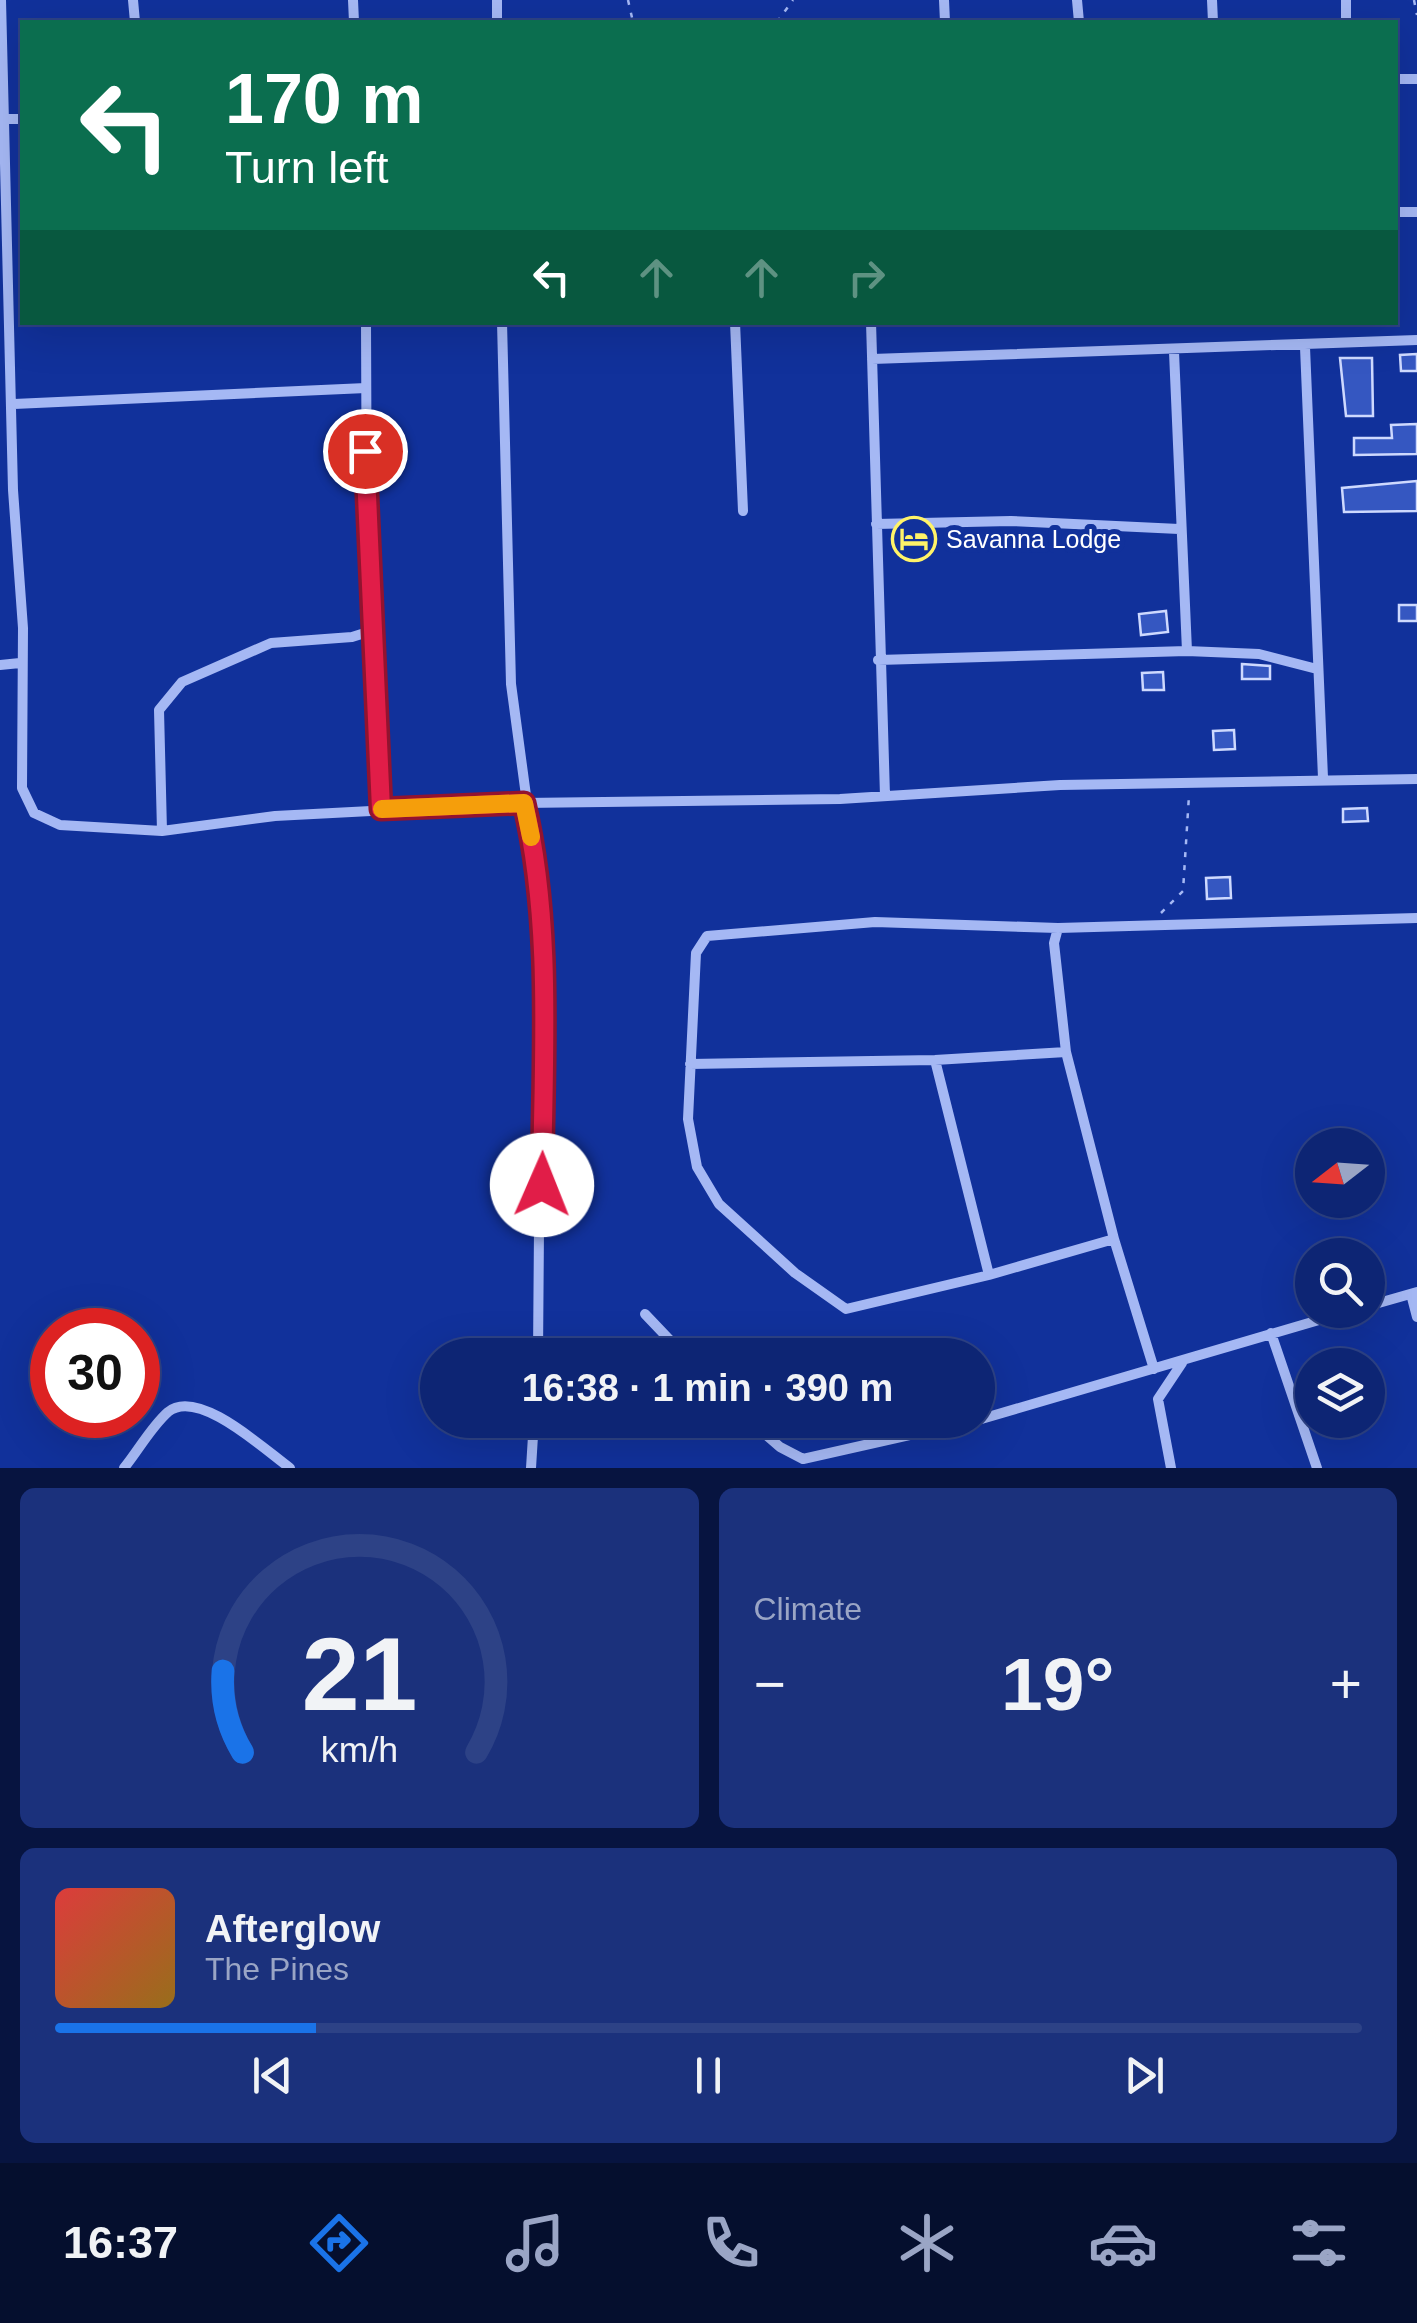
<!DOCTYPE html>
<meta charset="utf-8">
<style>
:root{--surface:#0d2574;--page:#1b317c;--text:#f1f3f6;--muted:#9aa5c5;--line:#2d4286;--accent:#1a73e8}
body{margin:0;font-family:Arial,sans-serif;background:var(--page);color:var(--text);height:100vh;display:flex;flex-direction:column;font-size:38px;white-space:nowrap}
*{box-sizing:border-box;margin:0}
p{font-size:32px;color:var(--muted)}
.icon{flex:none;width:55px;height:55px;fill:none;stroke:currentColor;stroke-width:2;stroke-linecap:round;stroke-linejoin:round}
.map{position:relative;height:1468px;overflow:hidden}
.side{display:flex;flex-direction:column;gap:20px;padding:20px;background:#071440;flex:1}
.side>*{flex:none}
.guide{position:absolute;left:20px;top:20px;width:1378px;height:305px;border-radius:0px;box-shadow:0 10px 40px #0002,0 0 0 2px var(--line);background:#0b6e4f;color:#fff;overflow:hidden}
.needle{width:65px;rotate:253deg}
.controls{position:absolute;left:1295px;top:1128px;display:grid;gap:20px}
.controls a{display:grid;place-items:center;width:90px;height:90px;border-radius:50%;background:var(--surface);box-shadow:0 10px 40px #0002,0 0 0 2px var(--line);font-size:50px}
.speed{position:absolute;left:30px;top:1308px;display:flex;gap:20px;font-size:50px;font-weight:700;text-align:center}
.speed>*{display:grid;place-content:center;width:130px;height:130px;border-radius:50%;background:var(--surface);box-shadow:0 10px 40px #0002,0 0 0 2px var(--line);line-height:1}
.speed .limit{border:15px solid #d22;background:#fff;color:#111}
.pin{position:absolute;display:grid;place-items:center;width:85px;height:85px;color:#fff;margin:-42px;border:5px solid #fff;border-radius:50%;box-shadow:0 2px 10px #0007}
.me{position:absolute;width:110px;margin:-55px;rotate:1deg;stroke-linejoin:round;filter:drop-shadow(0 0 8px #0008)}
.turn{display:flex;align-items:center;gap:35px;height:210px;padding:0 40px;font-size:45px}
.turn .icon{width:130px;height:130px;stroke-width:2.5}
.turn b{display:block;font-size:70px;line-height:85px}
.lanes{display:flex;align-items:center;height:95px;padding:0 40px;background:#0003;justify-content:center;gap:50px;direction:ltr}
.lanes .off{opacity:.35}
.big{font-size:75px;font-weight:700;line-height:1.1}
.side .card{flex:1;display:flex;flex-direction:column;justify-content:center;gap:15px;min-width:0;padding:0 35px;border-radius:15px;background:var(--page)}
.side .dial{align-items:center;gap:0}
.dial svg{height:260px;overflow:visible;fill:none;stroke:var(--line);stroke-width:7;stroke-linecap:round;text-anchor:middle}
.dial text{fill:var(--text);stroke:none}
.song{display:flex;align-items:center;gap:30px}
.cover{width:120px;height:120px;border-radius:15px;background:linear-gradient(135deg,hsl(0 70% 55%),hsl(40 70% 35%))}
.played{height:10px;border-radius:5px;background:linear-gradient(90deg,var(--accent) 20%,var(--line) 20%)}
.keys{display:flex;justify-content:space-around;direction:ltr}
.heat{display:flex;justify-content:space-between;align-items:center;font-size:55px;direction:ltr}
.side .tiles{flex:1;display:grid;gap:20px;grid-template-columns:1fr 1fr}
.card:last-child{grid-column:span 2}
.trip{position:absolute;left:420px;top:1338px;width:575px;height:100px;border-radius:50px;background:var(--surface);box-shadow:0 10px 40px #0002,0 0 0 2px var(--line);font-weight:700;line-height:100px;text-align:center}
.tabs{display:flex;height:160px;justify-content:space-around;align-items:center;background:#050f2e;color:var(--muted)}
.tabs .icon{width:70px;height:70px}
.tabs .active{color:var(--accent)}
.tabs b{font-size:45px;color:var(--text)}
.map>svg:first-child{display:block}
</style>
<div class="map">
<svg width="1417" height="1468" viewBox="0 0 1417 1468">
<rect width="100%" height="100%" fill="#11319b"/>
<path fill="#3557c1" stroke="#ced9fe" stroke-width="2.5" d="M 1417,354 L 1417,371 L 1401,371 L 1400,355 Z
M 1340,358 L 1372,358 L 1373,416 L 1346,416 Z
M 1417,424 L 1417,454 L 1354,455 L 1354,438 L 1392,438 L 1391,425 Z
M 1417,481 L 1417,511 L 1344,512 L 1342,488 Z
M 1399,605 L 1417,605 L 1417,621 L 1399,621 Z
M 1166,611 L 1168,632 L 1141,635 L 1139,614 Z
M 1242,664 L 1270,666 L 1270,679 L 1242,679 Z
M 1163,672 L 1164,690 L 1143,690 L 1142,673 Z
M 1234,730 L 1235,749 L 1214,750 L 1213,731 Z
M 1367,808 L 1368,821 L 1343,822 L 1343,809 Z
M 1230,877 L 1231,898 L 1207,899 L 1206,878 Z"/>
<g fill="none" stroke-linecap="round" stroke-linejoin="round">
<path stroke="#a5b8f4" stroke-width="2.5" stroke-dasharray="5 8" stroke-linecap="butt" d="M 628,0 L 633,22
M 1414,0 L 1417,15
M 777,22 L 793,0
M 1161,913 L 1183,891 L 1189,795"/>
<path stroke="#a5b8f4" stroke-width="10" d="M 1,0 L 13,490 L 23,628 L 22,788 L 34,813 L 60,825 L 162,831 L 275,816 L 523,803 L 840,799 L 1060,785 L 1417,779
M 133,0 L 135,22
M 353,0 L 354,22
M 497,0 L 497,22
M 944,0 L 945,22
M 1077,0 L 1079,22
M 1212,0 L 1213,22
M 1346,22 L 1346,0
M 1395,79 L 1417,79
M 3,119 L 22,119
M 1395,212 L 1417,212
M 366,322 L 367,563 L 381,733 L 381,809
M 502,322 L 511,684 L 534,855 L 541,974 L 538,1355
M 735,322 L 743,511
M 871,322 L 885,796
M 1305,347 L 1323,778
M 1174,352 L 1187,651
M 872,359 L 1417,340
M 14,404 L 366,388
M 876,524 L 1011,521 L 1179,529
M 878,660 L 1187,651 L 1259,654 L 1317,669
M 0,665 L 20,663
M 162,831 L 159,710 L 182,682 L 271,643 L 352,637 L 371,631
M 1058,928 L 875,922 L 707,936 L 696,953 L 688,1119 L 697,1167 L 719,1204 L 795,1273 L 846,1309 L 989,1275 L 1114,1239
M 935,1060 L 989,1275
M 690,1064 L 935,1060 L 1066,1052
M 1411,1294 L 1417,1317
M 1368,1306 L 1417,1292
M 645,1314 L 684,1355
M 1271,1333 L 1317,1468
M 1154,1369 L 1114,1239 L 1066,1052 L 1054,943 L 1058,928 L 1417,918
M 749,1420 L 780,1447 L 803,1459 L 976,1420
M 978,1420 L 1353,1310
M 124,1468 C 138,1451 151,1427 168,1412 C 198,1387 265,1450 290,1468
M 531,1468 L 534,1420
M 1171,1468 L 1158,1399 L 1182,1363"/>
</g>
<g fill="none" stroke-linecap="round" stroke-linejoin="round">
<defs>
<path id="route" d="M 365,451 L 381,809 L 524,803 C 553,925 543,1060 542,1185"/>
</defs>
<use href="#route" stroke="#92132f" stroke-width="25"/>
<use href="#route" stroke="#e11d48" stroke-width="18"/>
<path stroke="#f59e0b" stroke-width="18" d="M 382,809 L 524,803 L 531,837"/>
</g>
<defs>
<symbol id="hotel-ring" viewBox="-11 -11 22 22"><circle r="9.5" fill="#11319b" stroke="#fff368" stroke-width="1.5"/><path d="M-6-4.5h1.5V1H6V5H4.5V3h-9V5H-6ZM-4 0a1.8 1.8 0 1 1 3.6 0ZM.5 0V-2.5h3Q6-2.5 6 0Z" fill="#fff368"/></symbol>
</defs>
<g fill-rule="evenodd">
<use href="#hotel-ring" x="889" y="514" width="50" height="50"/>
</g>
<g text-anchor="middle" stroke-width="10" stroke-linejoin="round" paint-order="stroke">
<g font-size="25" fill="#fff" stroke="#11319b" text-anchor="start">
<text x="946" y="548">Savanna Lodge</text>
</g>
</g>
</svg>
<div class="controls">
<a><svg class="needle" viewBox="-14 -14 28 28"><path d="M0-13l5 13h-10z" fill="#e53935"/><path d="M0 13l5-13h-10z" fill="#9aa5c5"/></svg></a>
<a><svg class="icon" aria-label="search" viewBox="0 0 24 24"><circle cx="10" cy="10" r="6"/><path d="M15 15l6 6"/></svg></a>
<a><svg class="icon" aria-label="layers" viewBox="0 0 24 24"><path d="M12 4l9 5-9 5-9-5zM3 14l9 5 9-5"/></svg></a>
</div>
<div class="speed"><div class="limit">30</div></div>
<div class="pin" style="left:365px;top:451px;background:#d93025"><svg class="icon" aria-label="arrive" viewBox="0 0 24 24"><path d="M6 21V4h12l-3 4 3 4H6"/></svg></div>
<svg class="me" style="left:542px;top:1185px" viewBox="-20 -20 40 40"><circle r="19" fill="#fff"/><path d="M0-13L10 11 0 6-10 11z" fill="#e11d48"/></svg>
<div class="trip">16:38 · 1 min · 390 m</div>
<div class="guide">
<div class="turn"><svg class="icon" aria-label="left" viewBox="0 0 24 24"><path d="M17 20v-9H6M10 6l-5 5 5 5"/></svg><div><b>170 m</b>Turn left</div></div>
<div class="lanes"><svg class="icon" aria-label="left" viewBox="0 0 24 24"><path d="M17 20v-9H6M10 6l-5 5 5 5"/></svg><svg class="icon off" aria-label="ahead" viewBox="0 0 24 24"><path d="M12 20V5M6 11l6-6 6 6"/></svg><svg class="icon off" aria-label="ahead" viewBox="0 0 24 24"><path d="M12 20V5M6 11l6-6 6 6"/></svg><svg class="icon off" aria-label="right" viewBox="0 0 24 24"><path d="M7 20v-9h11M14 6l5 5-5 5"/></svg></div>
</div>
</div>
<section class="side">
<div class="tiles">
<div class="card dial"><svg viewBox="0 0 100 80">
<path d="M14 69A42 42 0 1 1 86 69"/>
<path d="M14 69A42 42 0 0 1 8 44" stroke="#1a73e8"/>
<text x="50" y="56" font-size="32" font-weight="700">21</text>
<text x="50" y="72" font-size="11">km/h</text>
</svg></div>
<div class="card"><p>Climate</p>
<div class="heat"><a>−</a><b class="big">19°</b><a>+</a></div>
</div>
<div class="card">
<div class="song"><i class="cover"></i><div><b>Afterglow</b><p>The Pines</p></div></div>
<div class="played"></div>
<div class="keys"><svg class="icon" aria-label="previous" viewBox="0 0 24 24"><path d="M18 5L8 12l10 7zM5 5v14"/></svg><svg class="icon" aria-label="pause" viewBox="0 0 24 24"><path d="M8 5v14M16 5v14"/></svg><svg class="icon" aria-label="next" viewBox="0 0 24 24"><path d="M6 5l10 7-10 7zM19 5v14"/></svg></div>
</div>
</div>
</section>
<nav class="tabs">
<b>16:37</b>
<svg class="icon active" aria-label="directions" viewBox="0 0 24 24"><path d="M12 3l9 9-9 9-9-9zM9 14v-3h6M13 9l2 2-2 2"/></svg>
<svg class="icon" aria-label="music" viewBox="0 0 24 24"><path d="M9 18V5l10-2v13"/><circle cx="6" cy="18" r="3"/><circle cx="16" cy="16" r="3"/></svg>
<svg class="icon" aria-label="phone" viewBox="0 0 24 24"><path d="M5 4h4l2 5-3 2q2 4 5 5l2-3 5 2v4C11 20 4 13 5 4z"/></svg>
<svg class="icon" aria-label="climate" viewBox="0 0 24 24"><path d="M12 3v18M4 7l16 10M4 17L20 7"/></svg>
<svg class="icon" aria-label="car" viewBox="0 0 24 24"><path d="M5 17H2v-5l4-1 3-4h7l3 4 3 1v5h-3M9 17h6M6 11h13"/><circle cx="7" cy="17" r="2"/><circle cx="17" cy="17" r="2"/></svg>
<svg class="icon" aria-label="filters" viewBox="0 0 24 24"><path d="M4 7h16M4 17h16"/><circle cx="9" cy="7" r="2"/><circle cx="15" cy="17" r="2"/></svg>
</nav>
